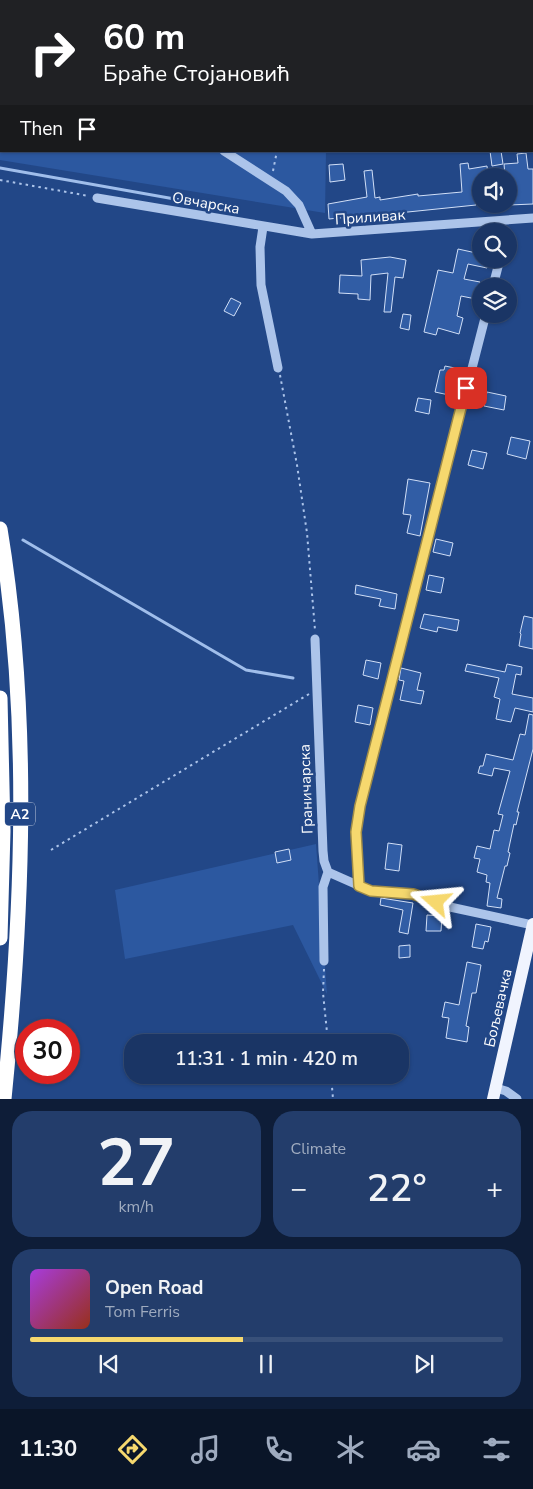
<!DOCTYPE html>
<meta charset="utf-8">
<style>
:root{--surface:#1a3565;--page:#233d6b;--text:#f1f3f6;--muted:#9fabbf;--line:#385079;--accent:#f6d86e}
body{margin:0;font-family:"Nunito Sans",sans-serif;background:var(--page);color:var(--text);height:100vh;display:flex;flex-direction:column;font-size:19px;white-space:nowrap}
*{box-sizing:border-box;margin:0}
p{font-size:16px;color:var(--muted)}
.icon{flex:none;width:28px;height:28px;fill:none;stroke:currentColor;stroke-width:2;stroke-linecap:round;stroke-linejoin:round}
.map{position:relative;height:1099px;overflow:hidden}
.sheet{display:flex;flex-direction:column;gap:12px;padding:12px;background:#0e1d38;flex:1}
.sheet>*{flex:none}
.banner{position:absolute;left:0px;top:0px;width:534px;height:152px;box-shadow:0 1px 4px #0004,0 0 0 1px var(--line);background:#202124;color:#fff;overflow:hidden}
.buttons{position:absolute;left:472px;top:168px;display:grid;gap:10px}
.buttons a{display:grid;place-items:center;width:45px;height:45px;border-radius:50%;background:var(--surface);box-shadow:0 1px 4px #0004,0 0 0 1px var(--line);font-size:25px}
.speed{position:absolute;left:15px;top:1019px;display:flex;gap:10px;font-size:25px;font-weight:700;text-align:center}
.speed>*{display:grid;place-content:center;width:65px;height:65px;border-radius:50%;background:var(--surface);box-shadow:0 1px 4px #0004,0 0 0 1px var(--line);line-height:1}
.speed .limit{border:8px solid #d22;background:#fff;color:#111}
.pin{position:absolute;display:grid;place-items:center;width:42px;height:42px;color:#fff;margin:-21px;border-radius:10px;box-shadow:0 2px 8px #0006}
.me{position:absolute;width:55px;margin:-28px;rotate:288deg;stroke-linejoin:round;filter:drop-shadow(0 0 4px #0008)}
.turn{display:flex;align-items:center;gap:18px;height:105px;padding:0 20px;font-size:22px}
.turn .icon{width:65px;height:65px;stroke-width:2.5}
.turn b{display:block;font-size:35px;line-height:42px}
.then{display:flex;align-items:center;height:48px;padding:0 20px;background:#0003;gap:10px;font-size:19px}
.big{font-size:38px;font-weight:600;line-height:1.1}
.sheet .tile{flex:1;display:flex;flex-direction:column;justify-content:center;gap:8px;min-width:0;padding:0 18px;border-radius:20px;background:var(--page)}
.sheet .dial{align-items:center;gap:0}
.dial b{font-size:65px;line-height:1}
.song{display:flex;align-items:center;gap:15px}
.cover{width:60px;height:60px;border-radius:8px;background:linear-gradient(135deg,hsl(280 70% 55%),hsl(10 70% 35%))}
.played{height:5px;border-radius:2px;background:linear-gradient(90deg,var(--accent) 45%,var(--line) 45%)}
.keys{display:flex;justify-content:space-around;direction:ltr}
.heat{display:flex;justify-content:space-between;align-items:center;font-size:28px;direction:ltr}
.sheet .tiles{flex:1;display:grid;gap:12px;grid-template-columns:1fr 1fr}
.tile:last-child{grid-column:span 2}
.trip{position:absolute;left:124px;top:1034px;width:285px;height:50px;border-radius:20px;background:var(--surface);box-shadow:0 1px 4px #0004,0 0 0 1px var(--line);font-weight:600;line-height:50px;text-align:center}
.menu{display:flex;height:80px;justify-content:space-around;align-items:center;background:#0a1528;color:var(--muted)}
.menu .icon{width:35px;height:35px}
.menu .selected{color:var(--accent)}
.menu b{font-size:22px;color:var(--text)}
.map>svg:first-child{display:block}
</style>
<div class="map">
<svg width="533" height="1099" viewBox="0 0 533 1099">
<rect width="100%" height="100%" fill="#224787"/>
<path fill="#2c58a0" d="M 0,0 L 332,0 L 1,1 L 1,151 L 326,151 L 325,213 L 0,160 Z
M 316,844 L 327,994 L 293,925 L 125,959 L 115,890 Z"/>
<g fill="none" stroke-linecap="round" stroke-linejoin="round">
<path stroke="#a0beeb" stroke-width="3" d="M 0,168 L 214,206
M 23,540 L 246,670 L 293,678"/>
</g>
<path fill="#315da5" stroke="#d1dff7" d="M 490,151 L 501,151 L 503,164 L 492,166 Z
M 526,153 L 528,169 L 533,169 L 533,204 L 509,205 L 509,176 L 505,176 L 504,164 L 518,163 L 517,154 Z
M 468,163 L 469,169 L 487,166 L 488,176 L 481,176 L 481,182 L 474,183 L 476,205 L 398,213 L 399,215 L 388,217 L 388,213 L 329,219 L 328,204 L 367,197 L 364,171 L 372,170 L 375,198 L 380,197 L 380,200 L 418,194 L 418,196 L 462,192 L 460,164 Z
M 343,164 L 345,180 L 330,182 L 329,165 Z
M 458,249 L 481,254 L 481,259 L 488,259 L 487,268 L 468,264 L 464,279 L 480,282 L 476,299 L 461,296 L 457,316 L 463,318 L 459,334 L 438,328 L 436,335 L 424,332 L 438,270 L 453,273 Z
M 390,257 L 406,260 L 403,278 L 395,277 L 391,312 L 384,312 L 388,273 L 371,275 L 370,300 L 358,299 L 358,294 L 339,293 L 340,275 L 362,276 L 361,260 Z
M 231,298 L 241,303 L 234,316 L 224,311 Z
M 403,314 L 411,315 L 409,330 L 400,328 Z
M 445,366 L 455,368 L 454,374 L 456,374 L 452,391 L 450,390 L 449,395 L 435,392 L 440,370 L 444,370 Z
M 487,392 L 506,396 L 504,410 L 484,406 Z
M 418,398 L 431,400 L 429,414 L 415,411 Z
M 511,437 L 530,441 L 526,459 L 507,454 Z
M 472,450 L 487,453 L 483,469 L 468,465 Z
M 408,479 L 430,483 L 420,536 L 407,533 L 411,515 L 403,514 Z
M 436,539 L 453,543 L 450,556 L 433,552 Z
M 429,575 L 444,578 L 441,593 L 426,590 Z
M 356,585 L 397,594 L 395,609 L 379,606 L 381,599 L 355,594 Z
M 424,614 L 459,620 L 457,631 L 438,627 L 437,632 L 420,628 Z
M 524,616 L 533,618 L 533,649 L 519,646 L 521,634 L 520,633 Z
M 366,660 L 381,663 L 378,679 L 363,675 Z
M 467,664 L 505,672 L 507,664 L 522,667 L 521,675 L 516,674 L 512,694 L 533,698 L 533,712 L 515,708 L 511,722 L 496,719 L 500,699 L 494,697 L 499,678 L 465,671 Z
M 401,668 L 421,673 L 417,690 L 424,691 L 421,704 L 400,700 L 404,681 L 399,680 Z
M 358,705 L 373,708 L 370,725 L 355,722 Z
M 529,714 L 533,715 L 533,749 L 517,812 L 519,812 L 516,825 L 514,824 L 508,852 L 510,853 L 507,866 L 505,866 L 497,898 L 502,899 L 501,908 L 487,906 L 490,883 L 486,882 L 487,875 L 477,872 L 480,859 L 474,858 L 477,846 L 490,849 L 494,830 L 499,831 L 503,815 L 498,814 L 510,771 L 494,768 L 492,776 L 478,773 L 480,766 L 483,766 L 486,754 L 513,760 L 520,734 L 525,735 Z
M 388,843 L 402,845 L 399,871 L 385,869 Z
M 289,849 L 291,860 L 277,863 L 275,852 Z
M 381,898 L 413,903 L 408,934 L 399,932 L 403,910 L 380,905 Z
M 427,915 L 442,916 L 441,931 L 426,931 Z
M 476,924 L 491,927 L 488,942 L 485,941 L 483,949 L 472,947 Z
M 410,945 L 410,957 L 399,958 L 399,946 Z
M 467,962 L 481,965 L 476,993 L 472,993 L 466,1026 L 469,1027 L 467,1042 L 446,1038 L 449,1018 L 442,1017 L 445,1002 L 459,1005 Z"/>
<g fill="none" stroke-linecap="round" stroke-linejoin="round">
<path stroke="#acc4ea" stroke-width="2" stroke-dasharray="2.5 4" stroke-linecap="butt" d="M 273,171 L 277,151
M 0,180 L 89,196
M 280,375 L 297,465 L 307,533 L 315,630
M 51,850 L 309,694
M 324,969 L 323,993 L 328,1042
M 331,1075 L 333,1099"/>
<path stroke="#acc4ea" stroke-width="9" d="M 463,0 L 464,1
M 532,9 L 533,8
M 532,132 L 533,132
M 224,151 L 286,191 L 299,205 L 312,234
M 97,198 L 312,234 L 533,218
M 263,227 L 260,247 L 261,285 L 278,368
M 493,286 L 500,259
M 315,639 L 323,851 L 324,861 L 328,872 L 323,887 L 324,961
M 328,872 L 371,891 L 413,894 L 450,907 L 533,925
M 359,886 L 356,832 L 359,807 L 486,314
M 496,1088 L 506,1091 L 517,1099"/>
<path stroke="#f0f4fe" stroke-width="12" d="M 493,1099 L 533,924"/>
<path stroke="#fff" stroke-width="15" d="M 0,529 C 31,717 23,910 4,1099
M 0,698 L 3,831 L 0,938"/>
</g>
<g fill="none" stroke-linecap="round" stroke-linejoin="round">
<defs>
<path id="route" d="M 436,902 L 413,894 L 371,891 L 359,886 L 356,832 L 360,806 L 466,388"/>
</defs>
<use href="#route" stroke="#a08c48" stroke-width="12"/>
<use href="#route" stroke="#f6d86e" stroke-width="9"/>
</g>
<g text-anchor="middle" stroke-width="5" stroke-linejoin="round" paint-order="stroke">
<rect fill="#224787" stroke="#bdc8db" stroke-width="1" x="5" y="802.5" width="30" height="23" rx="4"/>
<g font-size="14" font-weight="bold" fill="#fff">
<text x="20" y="819">A2</text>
</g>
<g font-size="15" fill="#fff" stroke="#224787">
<text transform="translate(206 203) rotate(10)" y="5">Овчарска</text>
<text transform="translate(370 217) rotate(-4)" y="5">Приливак</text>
<text transform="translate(306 789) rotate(-92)" y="5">Граничарска</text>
<text transform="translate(498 1008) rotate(-77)" y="5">Бољевачка</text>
</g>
</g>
</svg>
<div class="buttons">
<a><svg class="icon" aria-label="sound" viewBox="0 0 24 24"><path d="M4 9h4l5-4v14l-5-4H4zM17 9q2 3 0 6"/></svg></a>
<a><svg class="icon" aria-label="search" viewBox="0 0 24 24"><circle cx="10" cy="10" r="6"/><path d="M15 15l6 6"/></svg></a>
<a><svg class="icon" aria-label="layers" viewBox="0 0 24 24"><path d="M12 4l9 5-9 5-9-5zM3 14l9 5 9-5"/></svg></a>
</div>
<div class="speed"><div class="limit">30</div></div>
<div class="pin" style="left:466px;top:388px;background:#d93025"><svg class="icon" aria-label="arrive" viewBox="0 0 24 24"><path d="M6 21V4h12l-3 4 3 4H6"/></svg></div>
<svg class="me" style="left:436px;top:902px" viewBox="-20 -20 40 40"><path d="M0-17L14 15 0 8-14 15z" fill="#f6d86e" stroke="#fff" stroke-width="4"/></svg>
<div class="trip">11:31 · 1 min · 420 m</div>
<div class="banner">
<div class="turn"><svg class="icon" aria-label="right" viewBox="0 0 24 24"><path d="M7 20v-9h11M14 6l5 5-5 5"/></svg><div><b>60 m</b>Браће Стојановић</div></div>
<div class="then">Then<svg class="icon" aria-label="arrive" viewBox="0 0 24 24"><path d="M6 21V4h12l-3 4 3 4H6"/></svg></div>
</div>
</div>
<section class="sheet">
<div class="tiles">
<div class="tile dial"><b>27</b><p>km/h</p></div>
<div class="tile"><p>Climate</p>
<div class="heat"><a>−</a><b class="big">22°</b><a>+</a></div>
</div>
<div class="tile">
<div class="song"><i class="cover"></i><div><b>Open Road</b><p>Tom Ferris</p></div></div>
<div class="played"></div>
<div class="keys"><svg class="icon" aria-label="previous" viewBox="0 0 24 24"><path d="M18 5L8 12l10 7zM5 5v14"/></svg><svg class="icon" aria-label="pause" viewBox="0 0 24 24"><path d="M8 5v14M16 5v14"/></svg><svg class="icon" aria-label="next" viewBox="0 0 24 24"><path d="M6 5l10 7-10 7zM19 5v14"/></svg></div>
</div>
</div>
</section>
<nav class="menu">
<b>11:30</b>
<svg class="icon selected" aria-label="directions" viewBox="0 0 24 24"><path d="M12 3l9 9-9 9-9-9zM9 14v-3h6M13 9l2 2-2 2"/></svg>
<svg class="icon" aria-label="music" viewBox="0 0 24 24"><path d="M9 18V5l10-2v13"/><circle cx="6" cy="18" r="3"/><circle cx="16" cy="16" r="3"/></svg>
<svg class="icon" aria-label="phone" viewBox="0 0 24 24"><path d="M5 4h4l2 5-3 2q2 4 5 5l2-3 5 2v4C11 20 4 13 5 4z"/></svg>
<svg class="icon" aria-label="climate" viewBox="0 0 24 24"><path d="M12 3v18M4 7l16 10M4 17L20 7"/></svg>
<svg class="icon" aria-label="car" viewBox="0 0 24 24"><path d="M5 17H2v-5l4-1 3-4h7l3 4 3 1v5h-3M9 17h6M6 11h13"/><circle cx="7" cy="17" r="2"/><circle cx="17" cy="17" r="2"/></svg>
<svg class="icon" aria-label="filters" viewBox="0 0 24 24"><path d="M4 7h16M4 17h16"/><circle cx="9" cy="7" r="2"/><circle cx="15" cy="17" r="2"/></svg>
</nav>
